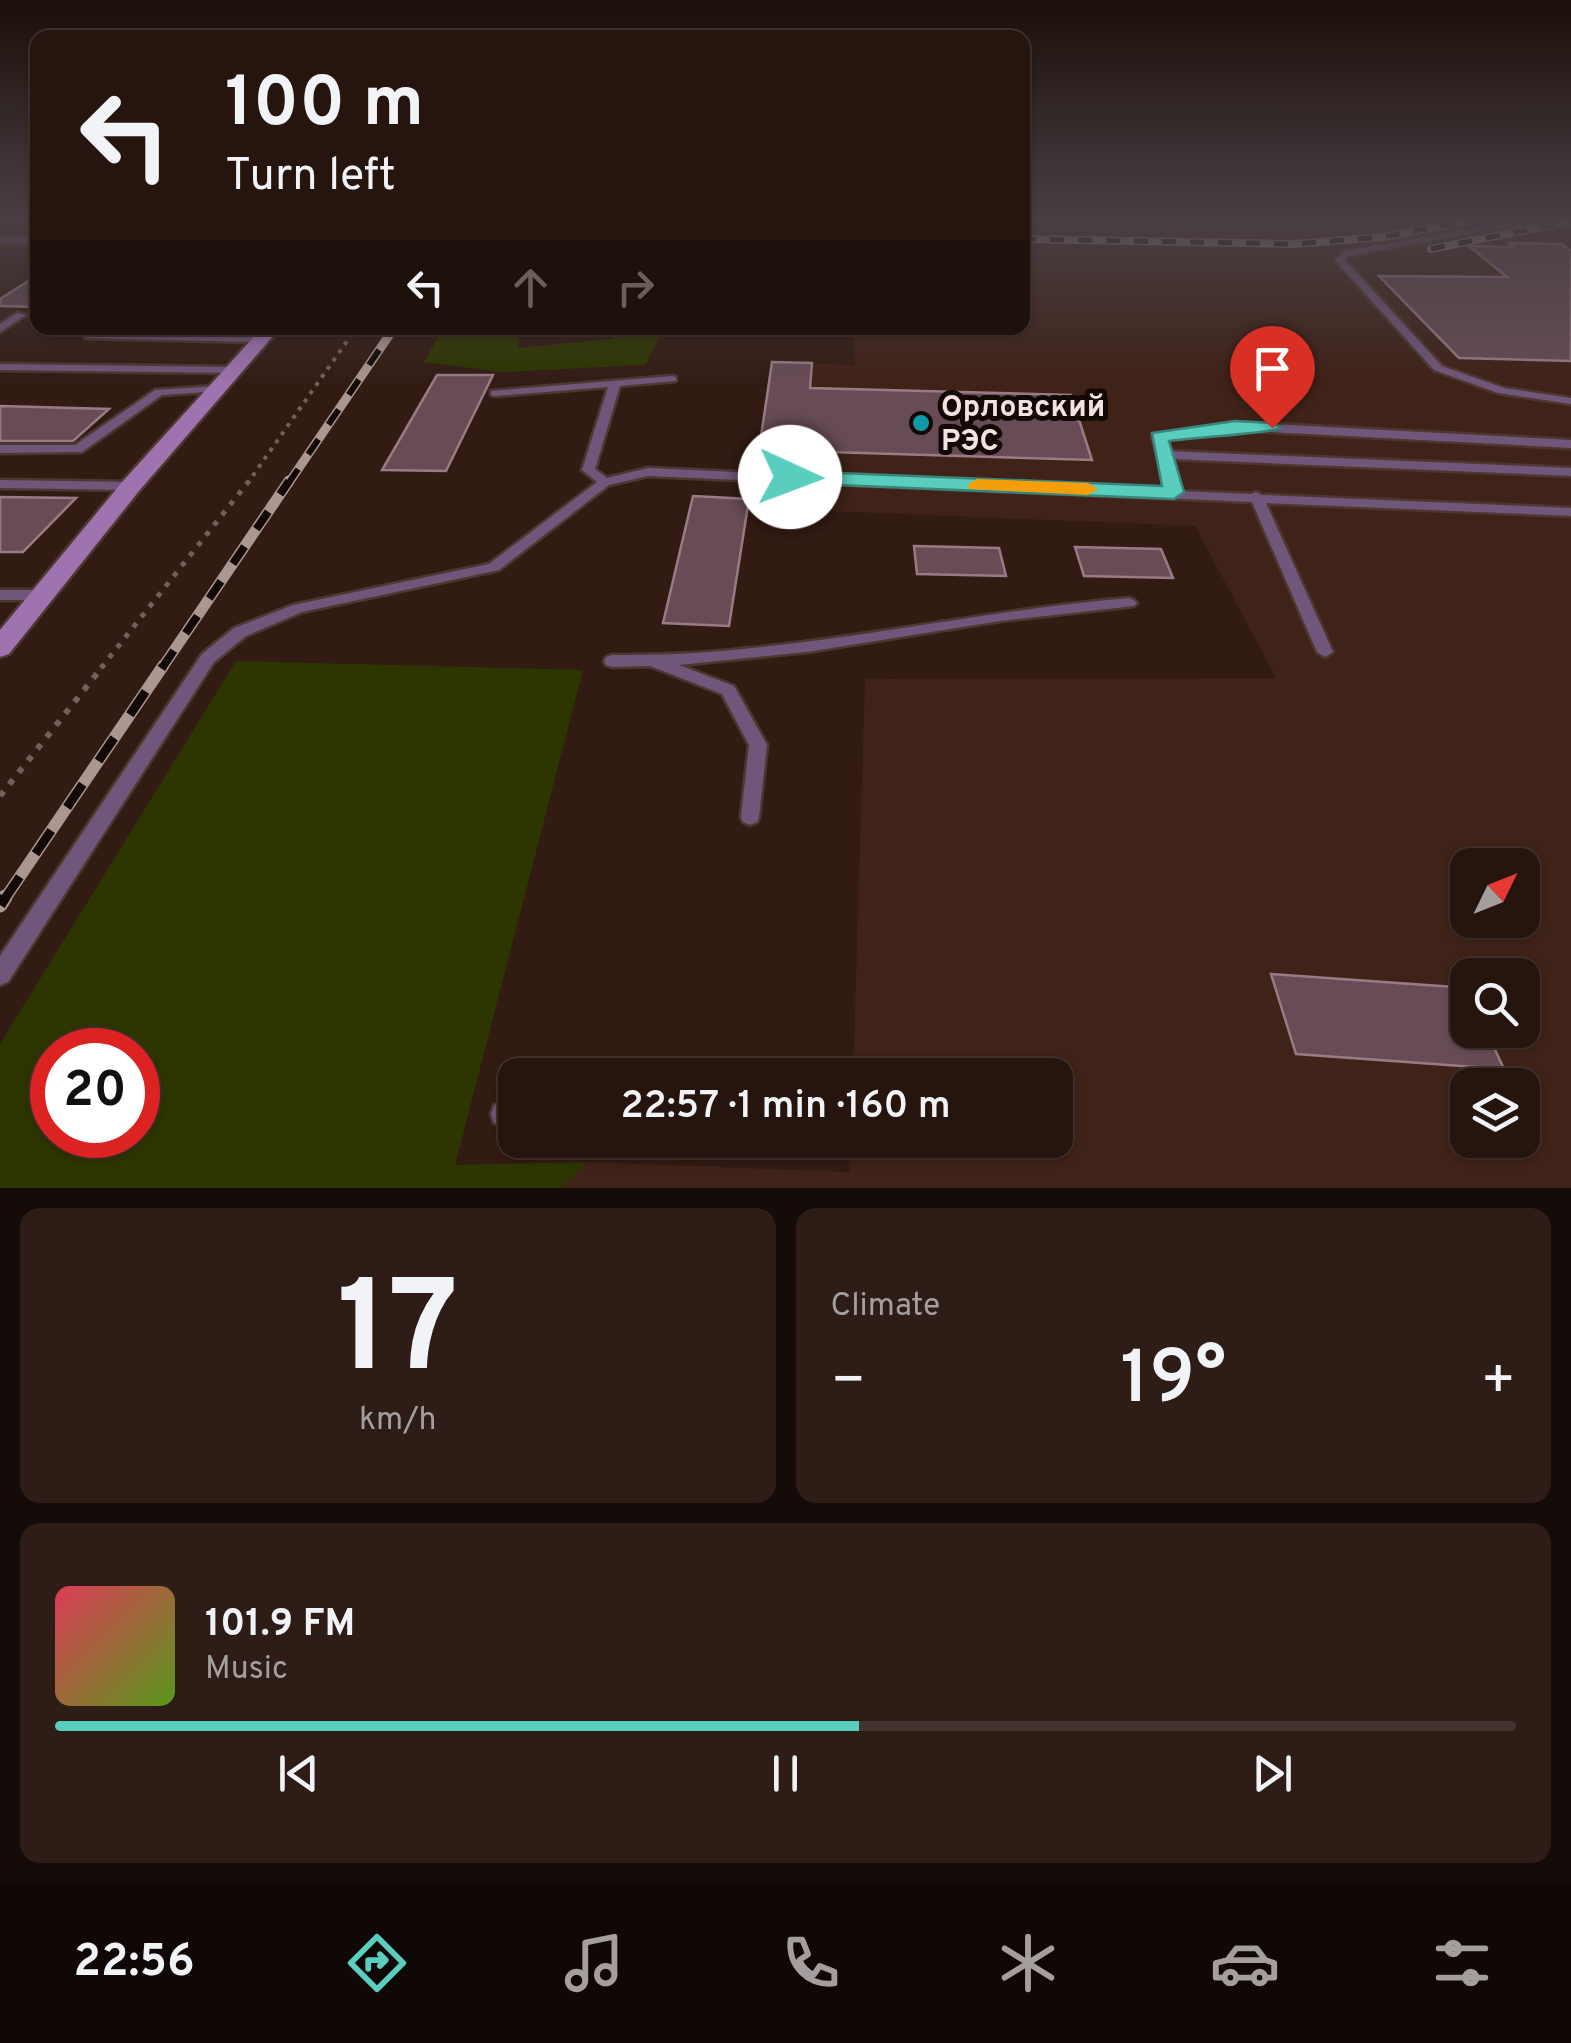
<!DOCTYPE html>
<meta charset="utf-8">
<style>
:root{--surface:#26140e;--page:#2e1d17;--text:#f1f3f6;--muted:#a49e9e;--line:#42332e;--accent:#59cebe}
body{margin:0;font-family:Overpass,sans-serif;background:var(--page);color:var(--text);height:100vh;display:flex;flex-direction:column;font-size:38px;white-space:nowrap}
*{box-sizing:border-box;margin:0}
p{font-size:32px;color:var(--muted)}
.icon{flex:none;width:55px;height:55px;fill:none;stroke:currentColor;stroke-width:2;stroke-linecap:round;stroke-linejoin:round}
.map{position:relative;height:1188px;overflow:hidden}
.side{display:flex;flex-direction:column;gap:20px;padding:20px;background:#150b08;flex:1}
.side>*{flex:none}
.top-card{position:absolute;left:30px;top:30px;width:1000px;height:305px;border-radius:20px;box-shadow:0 2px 8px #0004,0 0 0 2px var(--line);background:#26140e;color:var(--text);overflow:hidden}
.needle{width:65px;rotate:47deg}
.buttons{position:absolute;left:1450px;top:848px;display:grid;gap:20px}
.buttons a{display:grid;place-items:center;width:90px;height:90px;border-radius:20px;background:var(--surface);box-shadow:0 2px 8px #0004,0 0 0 2px var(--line);font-size:50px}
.speed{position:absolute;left:30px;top:1028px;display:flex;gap:20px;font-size:50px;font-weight:700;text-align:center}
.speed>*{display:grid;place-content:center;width:130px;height:130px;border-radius:50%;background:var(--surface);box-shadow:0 2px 8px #0004,0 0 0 2px var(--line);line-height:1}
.speed .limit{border:15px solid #d22;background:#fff;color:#111}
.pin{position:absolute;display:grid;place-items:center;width:85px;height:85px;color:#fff;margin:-102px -42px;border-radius:50% 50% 50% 0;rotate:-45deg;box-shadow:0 0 10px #0007}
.pin .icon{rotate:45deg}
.me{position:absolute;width:110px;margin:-55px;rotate:92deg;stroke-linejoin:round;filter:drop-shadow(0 0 8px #0008)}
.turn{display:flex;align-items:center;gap:35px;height:210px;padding:0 30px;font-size:45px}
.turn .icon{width:130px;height:130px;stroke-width:2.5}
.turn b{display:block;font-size:70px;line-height:85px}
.lanes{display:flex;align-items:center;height:95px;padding:0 30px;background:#0003;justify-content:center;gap:50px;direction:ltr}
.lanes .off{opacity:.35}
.big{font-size:75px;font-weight:600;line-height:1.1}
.side .card{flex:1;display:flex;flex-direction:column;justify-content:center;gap:15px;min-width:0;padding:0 35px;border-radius:20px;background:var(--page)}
.side .dial{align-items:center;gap:0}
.dial b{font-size:130px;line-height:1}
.song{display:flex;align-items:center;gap:30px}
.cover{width:120px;height:120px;border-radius:15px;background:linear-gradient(135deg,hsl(350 70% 55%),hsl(90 70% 35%))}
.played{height:10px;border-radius:5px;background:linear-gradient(90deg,var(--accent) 55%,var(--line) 55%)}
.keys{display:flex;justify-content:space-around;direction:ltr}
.heat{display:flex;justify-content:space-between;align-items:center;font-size:55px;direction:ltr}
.side .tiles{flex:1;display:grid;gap:20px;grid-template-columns:1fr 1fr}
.card:last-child{grid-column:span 2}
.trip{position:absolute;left:498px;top:1058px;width:575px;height:100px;border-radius:20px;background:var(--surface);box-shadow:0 2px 8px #0004,0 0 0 2px var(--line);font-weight:600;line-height:100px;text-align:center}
.tab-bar{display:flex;height:160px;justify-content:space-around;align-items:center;background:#0f0806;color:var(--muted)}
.tab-bar .icon{width:70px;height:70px}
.tab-bar .selected{color:var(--accent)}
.tab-bar b{font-size:45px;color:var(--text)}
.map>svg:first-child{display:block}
</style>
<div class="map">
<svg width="1571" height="1188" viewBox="0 0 1571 1188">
<rect width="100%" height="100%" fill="#321b13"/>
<path fill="#3f2218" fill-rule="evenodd" d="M 1023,217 L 1571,217 L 1571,1188 L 562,1188 L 587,1162 L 849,1172 L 851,1140 L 1055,1140 L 1055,1075 L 853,1075 L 865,679 L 1276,678 L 1195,526 L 748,508 L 772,362 L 855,365 L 854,328 L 1022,328 ZM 1468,865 L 1522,865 L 1522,920 L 1468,920 ZM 1468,975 L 1522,975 L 1522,1030 L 1468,1030 ZM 1468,1085 L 1522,1085 L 1522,1140 L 1468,1140 Z"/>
<path fill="#2d3600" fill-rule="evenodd" d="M 443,328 L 521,328 L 518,348 L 611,339 L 622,328 L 664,328 L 645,365 L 501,372 L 424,362 Z
M 236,661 L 583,670 L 455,1165 L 587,1162 L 562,1188 L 0,1188 L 0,1044 ZM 52,1050 L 138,1050 L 138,1135 L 52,1135 Z"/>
<path fill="#674c56" stroke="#987b85" stroke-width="2.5" d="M 1508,243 L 1562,244 L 1571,251 L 1571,361 L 1459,358 L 1379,276 L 1507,277 L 1469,246 L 1513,247 Z
M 38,275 L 38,307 L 0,306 L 0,299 Z
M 772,362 L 812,363 L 810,388 L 1071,395 L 1092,460 L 759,450 Z
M 437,375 L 493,375 L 446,471 L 382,470 Z
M 0,406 L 109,409 L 73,441 L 0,441 Z
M 693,496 L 749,499 L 729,626 L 663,623 Z
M 0,497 L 76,498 L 23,552 L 0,552 Z
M 914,546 L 999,548 L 1006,576 L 917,574 Z
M 1075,547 L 1161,549 L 1173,578 L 1084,576 Z
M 1271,974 L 1468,988 L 1468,1030 L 1486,1030 L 1504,1069 L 1296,1054 Z"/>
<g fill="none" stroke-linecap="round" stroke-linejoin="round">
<defs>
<path id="lane" d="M 1539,217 L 1559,217 L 1348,256 L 1345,260 L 1442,366 L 1504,388 L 1571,398 L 1571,404 L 1498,393 L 1434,370 L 1335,260 L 1345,251 Z
M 0,237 L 38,237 L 38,243 L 0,243 Z
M 17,313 L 26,315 L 0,332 L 0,324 Z
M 89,333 L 261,336 L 266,339 L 261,342 L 85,338 L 84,336 Z
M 0,364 L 234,367 L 240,370 L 234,373 L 0,370 Z
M 672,376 L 676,377 L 676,381 L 620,386 L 595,469 L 607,478 L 648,468 L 1167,491 L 1152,437 L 1154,434 L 1235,422 L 1571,440 L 1571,448 L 1235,430 L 1165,440 L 1168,451 L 1571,468 L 1571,476 L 1171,459 L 1180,491 L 1251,494 L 1256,492 L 1262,495 L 1571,508 L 1571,516 L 1266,503 L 1333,652 L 1325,657 L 1317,652 L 1252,502 L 648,476 L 609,485 L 499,570 L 302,612 L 246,636 L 214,662 L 8,982 L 0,985 L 0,956 L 202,654 L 234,628 L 293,605 L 489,564 L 597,482 L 582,470 L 608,387 L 495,396 L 491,395 L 491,391 Z
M 217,386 L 221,387 L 221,391 L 162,395 L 82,452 L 0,453 L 0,445 L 75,445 L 155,390 Z
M 0,480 L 131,482 L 138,486 L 131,490 L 0,488 Z
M 0,590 L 43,590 L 51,595 L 43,600 L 0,600 Z
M 1129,598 L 1134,600 L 1137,603 L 1134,606 L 1000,621 L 807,652 L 679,665 L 734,686 L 767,745 L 759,817 L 757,822 L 750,825 L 743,822 L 741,817 L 749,745 L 722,694 L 650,666 L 612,667 L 606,665 L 604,661 L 606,657 L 612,655 C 655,655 699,654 742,649 C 872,637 999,609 1129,598 Z
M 503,1102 L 515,1103 L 515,1127 L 494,1123 L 491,1114 L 494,1105 Z"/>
<path id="secondary" d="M 262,328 L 280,328 L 139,491 L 9,654 L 0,657 L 0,630 L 123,481 Z"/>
</defs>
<use href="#lane" stroke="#4d372f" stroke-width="5"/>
<use href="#secondary" stroke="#4d372f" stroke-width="5"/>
<path stroke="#756059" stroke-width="2.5" stroke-dasharray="2.5 5" stroke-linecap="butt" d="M 350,336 L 356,328"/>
<path stroke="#756059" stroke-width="4" stroke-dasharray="4 6" stroke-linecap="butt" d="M 247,484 L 352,334"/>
<path stroke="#756059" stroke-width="5" stroke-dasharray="5 8" stroke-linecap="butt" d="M 101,668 L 249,481"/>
<path stroke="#756059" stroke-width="6" stroke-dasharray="6 9" stroke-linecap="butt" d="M 0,796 L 103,666"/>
<use href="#lane" fill="#71567b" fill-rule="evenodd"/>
<use href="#secondary" fill="#9e73af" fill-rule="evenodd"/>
<defs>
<path id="rail-far4" d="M 1022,239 L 1294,244 L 1383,237 L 1489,217
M 1431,249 L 1571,221
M 388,336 L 394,328"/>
<path id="rail-far3" d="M 288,484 L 390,334"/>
<path id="rail-far2" d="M 162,668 L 289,481"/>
<path id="rail-far1" d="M 4,900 L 163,666"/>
<path id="rail" d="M 0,905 L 5,897"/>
</defs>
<use href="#rail-far4" stroke="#aa9791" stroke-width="8"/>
<use href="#rail-far3" stroke="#aa9791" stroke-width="9"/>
<use href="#rail-far2" stroke="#aa9791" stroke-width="11"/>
<use href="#rail-far1" stroke="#aa9791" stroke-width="12"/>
<use href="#rail" stroke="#aa9791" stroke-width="15"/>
<use href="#rail-far4" stroke="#120906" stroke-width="5" stroke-dasharray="14" stroke-linecap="butt"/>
<use href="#rail-far3" stroke="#120906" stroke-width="6" stroke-dasharray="18" stroke-linecap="butt"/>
<use href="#rail-far2" stroke="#120906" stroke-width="8" stroke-dasharray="21" stroke-linecap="butt"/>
<use href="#rail-far1" stroke="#120906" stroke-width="9" stroke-dasharray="28" stroke-linecap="butt"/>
<use href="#rail" stroke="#120906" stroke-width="11" stroke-dasharray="34" stroke-linecap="butt"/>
</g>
<linearGradient id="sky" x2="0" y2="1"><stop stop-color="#1c0f0a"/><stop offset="0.57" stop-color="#493f44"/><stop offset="1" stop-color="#493f44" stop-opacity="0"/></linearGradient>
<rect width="1571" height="384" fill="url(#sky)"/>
<path fill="#59cebe" stroke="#3a867c" stroke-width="2.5" d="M 1235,421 L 1272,423 L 1281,428 C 1275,433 1187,438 1169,441 L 1184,492 L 1174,499 L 790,483 L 781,477 L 790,471 L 1162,486 L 1152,433 Z"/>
<path fill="#f59e0b" d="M 977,479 L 1088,483 L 1098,489 L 1088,495 L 970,489 L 967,485 Z"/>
<circle fill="#0f9aa8" stroke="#120906" stroke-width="4" cx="921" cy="423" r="10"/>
<g text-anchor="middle" stroke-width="10" stroke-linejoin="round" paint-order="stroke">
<g font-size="30" font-weight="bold" fill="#f3e2dd" stroke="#120906" text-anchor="start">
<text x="941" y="416">Орловский<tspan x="941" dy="34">РЭС</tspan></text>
</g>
</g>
</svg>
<div class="buttons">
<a><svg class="needle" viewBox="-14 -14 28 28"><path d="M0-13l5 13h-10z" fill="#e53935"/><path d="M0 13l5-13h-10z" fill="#a49e9e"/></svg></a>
<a><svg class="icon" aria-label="search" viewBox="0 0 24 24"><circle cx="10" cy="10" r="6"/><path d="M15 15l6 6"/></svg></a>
<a><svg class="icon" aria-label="layers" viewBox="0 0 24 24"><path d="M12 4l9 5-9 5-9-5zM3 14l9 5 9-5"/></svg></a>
</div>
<div class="speed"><div class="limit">20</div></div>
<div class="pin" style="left:1272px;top:428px;background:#d93025"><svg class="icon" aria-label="arrive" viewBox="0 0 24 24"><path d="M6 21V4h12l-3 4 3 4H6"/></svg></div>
<svg class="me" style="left:790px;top:477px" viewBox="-20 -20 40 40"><circle r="19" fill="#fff"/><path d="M0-13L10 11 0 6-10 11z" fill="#59cebe"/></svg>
<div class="trip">22:57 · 1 min · 160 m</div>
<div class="top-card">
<div class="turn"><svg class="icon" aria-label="left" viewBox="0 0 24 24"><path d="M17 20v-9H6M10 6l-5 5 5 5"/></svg><div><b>100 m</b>Turn left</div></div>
<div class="lanes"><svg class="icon" aria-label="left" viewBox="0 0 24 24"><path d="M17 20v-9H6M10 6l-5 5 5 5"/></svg><svg class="icon off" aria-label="ahead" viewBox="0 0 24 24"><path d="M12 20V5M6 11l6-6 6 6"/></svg><svg class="icon off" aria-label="right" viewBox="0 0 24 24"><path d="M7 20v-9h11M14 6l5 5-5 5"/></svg></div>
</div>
</div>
<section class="side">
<div class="tiles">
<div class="card dial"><b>17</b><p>km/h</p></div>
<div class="card"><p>Climate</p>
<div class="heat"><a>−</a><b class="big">19°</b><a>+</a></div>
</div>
<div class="card">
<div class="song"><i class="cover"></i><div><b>101.9 FM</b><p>Music</p></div></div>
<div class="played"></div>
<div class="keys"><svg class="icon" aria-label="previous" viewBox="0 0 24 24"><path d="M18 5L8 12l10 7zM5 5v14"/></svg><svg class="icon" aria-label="pause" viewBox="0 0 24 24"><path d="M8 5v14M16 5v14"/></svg><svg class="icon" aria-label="next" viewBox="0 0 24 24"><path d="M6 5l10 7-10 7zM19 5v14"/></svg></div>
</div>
</div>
</section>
<nav class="tab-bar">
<b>22:56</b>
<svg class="icon selected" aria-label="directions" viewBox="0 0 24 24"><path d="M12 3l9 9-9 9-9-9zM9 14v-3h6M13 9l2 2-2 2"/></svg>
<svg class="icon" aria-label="music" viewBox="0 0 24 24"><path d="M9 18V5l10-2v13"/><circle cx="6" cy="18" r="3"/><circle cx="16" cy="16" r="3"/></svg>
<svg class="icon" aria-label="phone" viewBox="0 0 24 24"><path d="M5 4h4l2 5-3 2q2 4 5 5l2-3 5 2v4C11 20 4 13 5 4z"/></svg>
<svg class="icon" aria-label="climate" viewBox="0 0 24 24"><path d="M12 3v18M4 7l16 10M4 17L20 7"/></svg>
<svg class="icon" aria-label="car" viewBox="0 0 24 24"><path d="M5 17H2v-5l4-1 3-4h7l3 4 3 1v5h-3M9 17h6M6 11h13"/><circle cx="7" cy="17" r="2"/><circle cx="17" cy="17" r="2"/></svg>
<svg class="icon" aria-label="filters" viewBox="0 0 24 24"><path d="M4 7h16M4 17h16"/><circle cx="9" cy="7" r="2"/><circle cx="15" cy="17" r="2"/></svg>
</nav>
